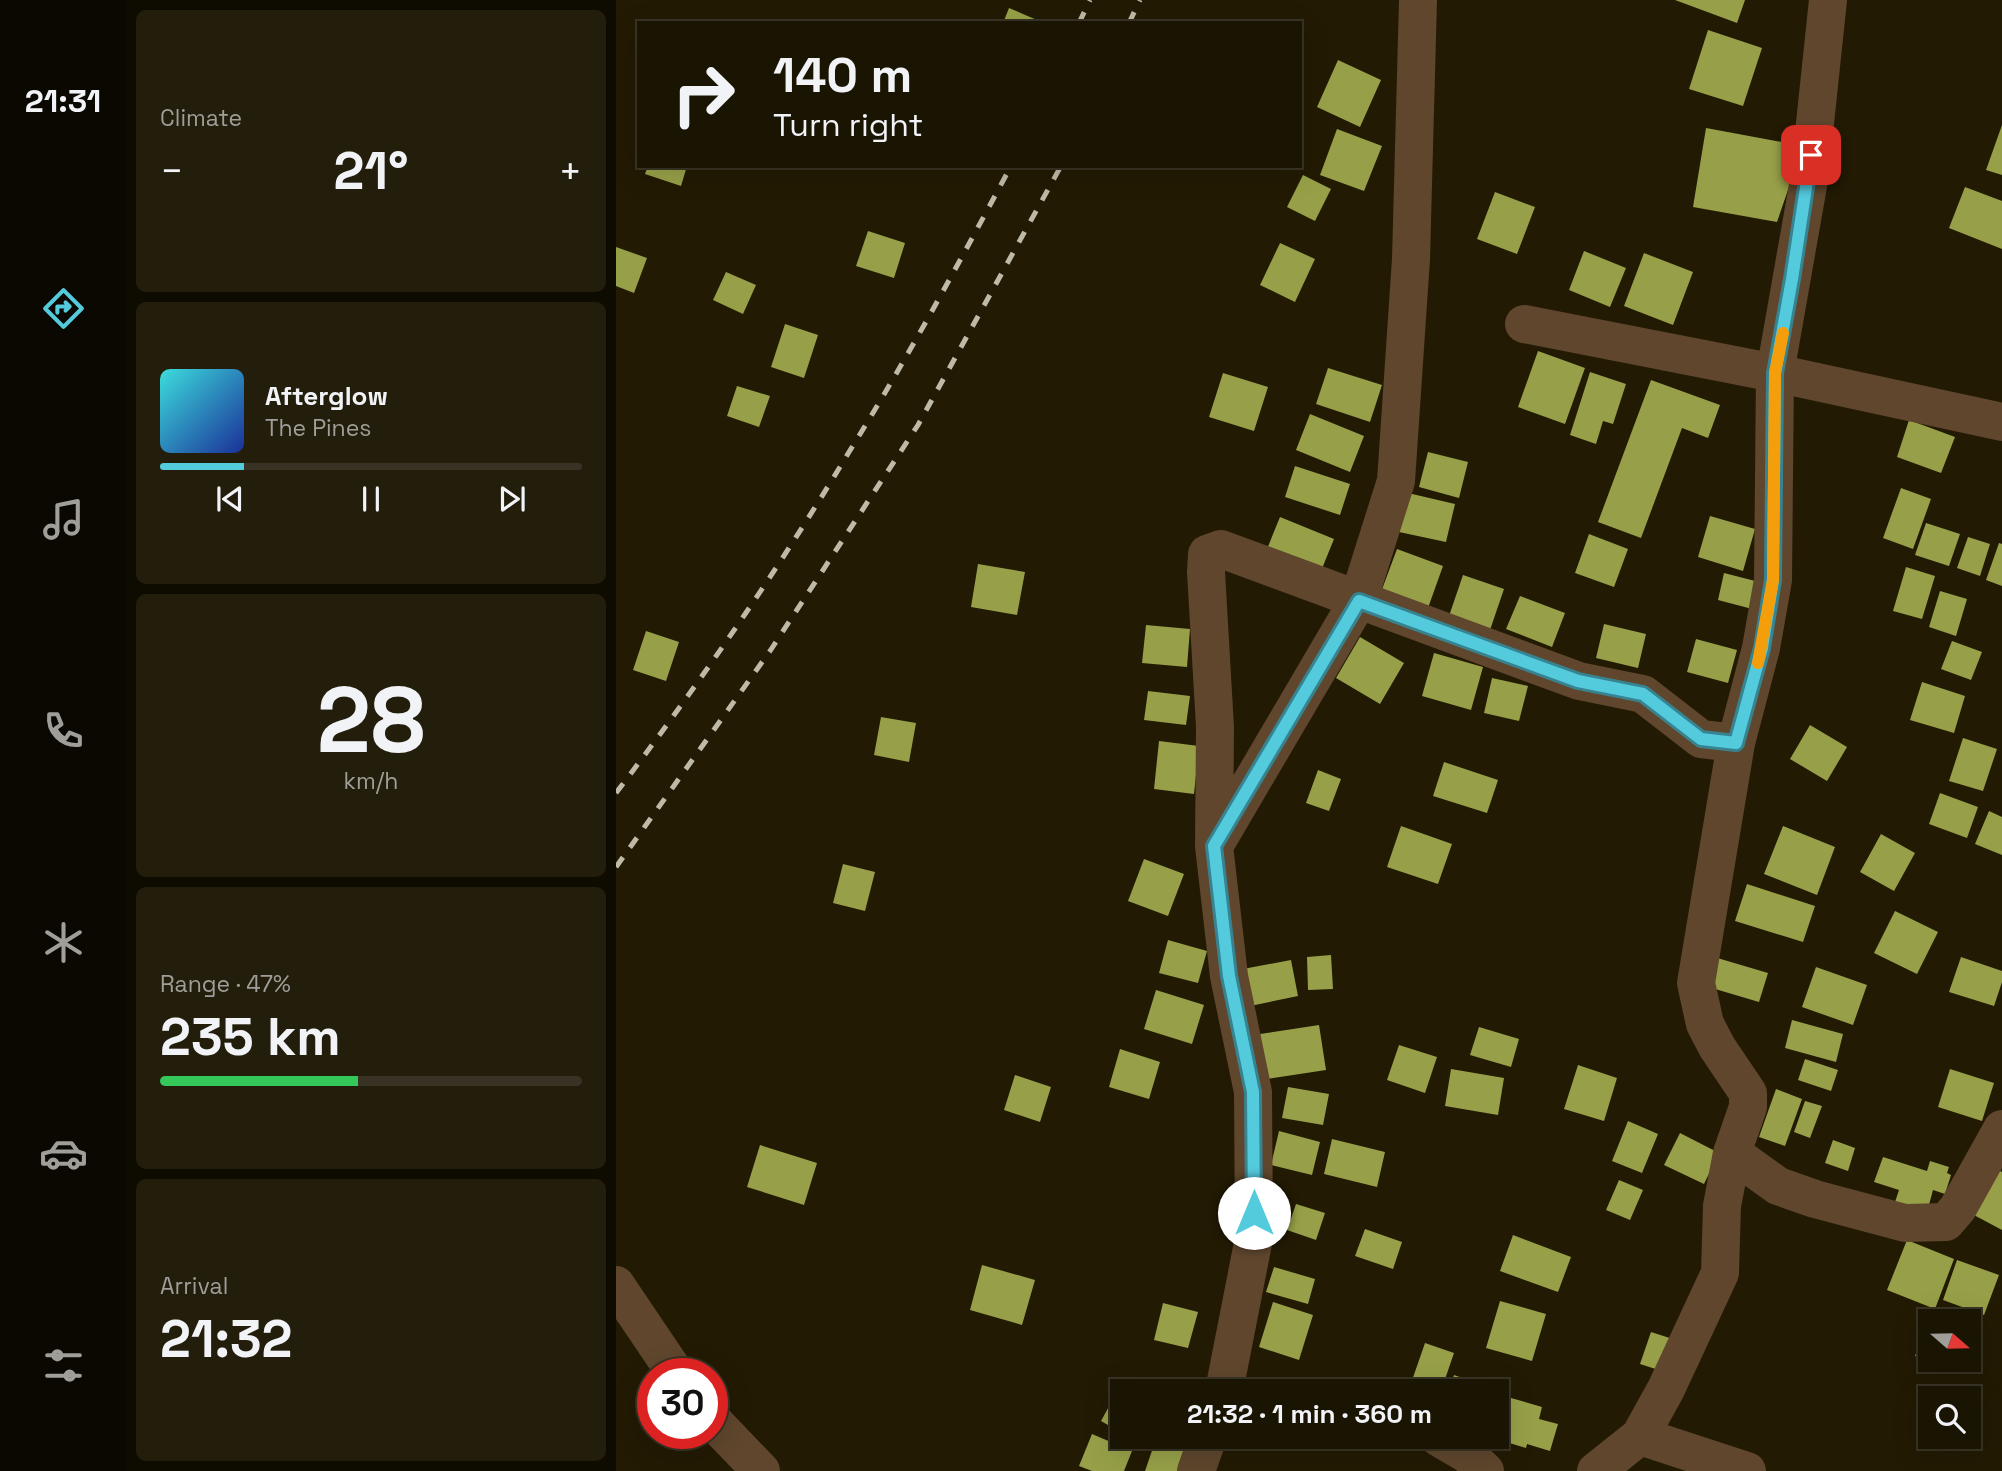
<!DOCTYPE html>
<meta charset="utf-8">
<style>
:root{--surface:#1a1402;--page:#231d0c;--text:#f1f3f6;--muted:#9f9e99;--line:#383324;--accent:#54cadd}
body{margin:0;font-family:"Space Grotesk",sans-serif;background:var(--page);color:var(--text);height:100vh;display:flex;flex-direction:column;font-size:26px;white-space:nowrap}
*{box-sizing:border-box;margin:0}
p{font-size:23px;color:var(--muted)}
.icon{flex:none;width:38px;height:38px;fill:none;stroke:currentColor;stroke-width:2;stroke-linecap:round;stroke-linejoin:round}
.map{position:relative;flex:1;overflow:hidden}
.sheet{display:flex;flex-direction:column;gap:10px;padding:10px;background:#0e0b01;width:490px}
.sheet>*{flex:none}
.banner{position:absolute;left:21px;top:21px;width:665px;height:147px;border-radius:0px;box-shadow:0 7px 28px #0002,0 0 0 2px var(--line);background:#1a1402;color:var(--text);overflow:hidden}
.needle{width:46px;rotate:110deg}
.fabs{position:absolute;left:1302px;top:1309px;display:grid;gap:14px}
.fabs a{display:grid;place-items:center;width:63px;height:63px;border-radius:0px;background:var(--surface);box-shadow:0 7px 28px #0002,0 0 0 2px var(--line);font-size:35px}
.speed{position:absolute;left:21px;top:1358px;display:flex;gap:14px;font-size:35px;font-weight:700;text-align:center}
.speed>*{display:grid;place-content:center;width:91px;height:91px;border-radius:50%;background:var(--surface);box-shadow:0 7px 28px #0002,0 0 0 2px var(--line);line-height:1}
.speed .limit{border:10px solid #d22;background:#fff;color:#111}
.pin{position:absolute;display:grid;place-items:center;width:60px;height:60px;color:#fff;margin:-30px;border-radius:14px;box-shadow:0 4px 10px #0006}
.me{position:absolute;width:77px;margin:-38px;rotate:0deg;stroke-linejoin:round;filter:drop-shadow(0 0 5px #0008)}
.turn{display:flex;align-items:center;gap:24px;height:147px;padding:0 21px;font-size:32px}
.turn .icon{width:91px;height:91px;stroke-width:2.5}
.turn b{display:block;font-size:49px;line-height:60px}
.big{font-size:52px;font-weight:600;line-height:1.1}
.sheet .widget{flex:1;display:flex;flex-direction:column;justify-content:center;gap:10px;min-width:0;padding:0 24px;border-radius:10px;background:var(--page)}
.sheet .dial{align-items:center;gap:0}
.dial b{font-size:91px;line-height:1}
.song{display:flex;align-items:center;gap:21px}
.cover{width:84px;height:84px;border-radius:10px;background:linear-gradient(135deg,hsl(180 70% 55%),hsl(230 70% 35%))}
.played{height:7px;border-radius:4px;background:linear-gradient(90deg,var(--accent) 20%,var(--line) 20%)}
.keys{display:flex;justify-content:space-around;direction:ltr}
.heat{display:flex;justify-content:space-between;align-items:center;font-size:38px;direction:ltr}
.charge{height:10px;border-radius:5px;background:linear-gradient(90deg,#34c759 47%,var(--line) 0)}
.trip{position:absolute;left:494px;top:1379px;width:399px;height:70px;border-radius:0px;background:var(--surface);box-shadow:0 7px 28px #0002,0 0 0 2px var(--line);font-weight:600;line-height:70px;text-align:center}
main{display:flex;flex:1;min-height:0}
.tab-bar{display:flex;flex-direction:column;width:126px;justify-content:space-around;align-items:center;background:#0a0801;color:var(--muted)}
.tab-bar .icon{width:49px;height:49px}
.tab-bar .current{color:var(--accent)}
.tab-bar b{font-size:32px;color:var(--text)}
.map>svg:first-child{display:block}
</style>
<main>
<nav class="tab-bar">
<b>21:31</b>
<svg class="icon current" aria-label="directions" viewBox="0 0 24 24"><path d="M12 3l9 9-9 9-9-9zM9 14v-3h6M13 9l2 2-2 2"/></svg>
<svg class="icon" aria-label="music" viewBox="0 0 24 24"><path d="M9 18V5l10-2v13"/><circle cx="6" cy="18" r="3"/><circle cx="16" cy="16" r="3"/></svg>
<svg class="icon" aria-label="phone" viewBox="0 0 24 24"><path d="M5 4h4l2 5-3 2q2 4 5 5l2-3 5 2v4C11 20 4 13 5 4z"/></svg>
<svg class="icon" aria-label="climate" viewBox="0 0 24 24"><path d="M12 3v18M4 7l16 10M4 17L20 7"/></svg>
<svg class="icon" aria-label="car" viewBox="0 0 24 24"><path d="M5 17H2v-5l4-1 3-4h7l3 4 3 1v5h-3M9 17h6M6 11h13"/><circle cx="7" cy="17" r="2"/><circle cx="17" cy="17" r="2"/></svg>
<svg class="icon" aria-label="filters" viewBox="0 0 24 24"><path d="M4 7h16M4 17h16"/><circle cx="9" cy="7" r="2"/><circle cx="15" cy="17" r="2"/></svg>
</nav>
<section class="sheet">
<div class="widget"><p>Climate</p>
<div class="heat"><a>−</a><b class="big">21°</b><a>+</a></div>
</div>
<div class="widget">
<div class="song"><i class="cover"></i><div><b>Afterglow</b><p>The Pines</p></div></div>
<div class="played"></div>
<div class="keys"><svg class="icon" aria-label="previous" viewBox="0 0 24 24"><path d="M18 5L8 12l10 7zM5 5v14"/></svg><svg class="icon" aria-label="pause" viewBox="0 0 24 24"><path d="M8 5v14M16 5v14"/></svg><svg class="icon" aria-label="next" viewBox="0 0 24 24"><path d="M6 5l10 7-10 7zM19 5v14"/></svg></div>
</div>
<div class="widget dial"><b>28</b><p>km/h</p></div>
<div class="widget"><p>Range · 47%</p><b class="big">235 km</b><div class="charge"></div></div>
<div class="widget"><p>Arrival</p><b class="big">21:32</b></div>
</section>
<div class="map">
<svg width="1386" height="1471" viewBox="0 0 1386 1471">
<rect width="100%" height="100%" fill="#221a03"/>
<path fill="#97a048" d="M 1059,0 L 1129,0 L 1121,23 Z
M 393,8 L 428,23 L 387,23 Z
M 1092,30 L 1146,48 L 1127,106 L 1073,89 Z
M 722,60 L 765,80 L 744,127 L 701,107 Z
M 1386,125 L 1386,175 L 1370,170 Z
M 1090,128 L 1187,146 L 1161,222 L 1077,207 Z
M 721,129 L 766,146 L 748,191 L 704,175 Z
M 32,166 L 71,166 L 65,186 L 29,174 Z
M 687,175 L 715,189 L 699,221 L 671,207 Z
M 1349,187 L 1386,201 L 1386,249 L 1333,228 Z
M 879,192 L 919,207 L 901,254 L 861,239 Z
M 252,231 L 289,243 L 278,278 L 240,266 Z
M 664,243 L 699,259 L 679,302 L 644,285 Z
M 0,247 L 31,258 L 18,293 L 0,286 Z
M 968,251 L 1010,268 L 994,307 L 953,290 Z
M 1028,253 L 1077,272 L 1057,325 L 1008,306 Z
M 110,272 L 140,285 L 127,314 L 97,300 Z
M 169,324 L 202,335 L 188,378 L 155,367 Z
M 922,351 L 969,368 L 949,424 L 902,407 Z
M 712,368 L 766,385 L 754,422 L 700,404 Z
M 974,372 L 1010,384 L 997,424 L 987,421 L 980,444 L 954,435 Z
M 607,373 L 652,387 L 638,431 L 593,417 Z
M 1035,380 L 1104,405 L 1092,438 L 1066,428 L 1025,538 L 982,522 Z
M 121,386 L 154,396 L 143,427 L 111,416 Z
M 694,414 L 748,436 L 734,472 L 680,450 Z
M 1293,420 L 1339,437 L 1325,473 L 1281,457 Z
M 812,452 L 852,462 L 843,498 L 803,487 Z
M 679,466 L 734,484 L 724,515 L 669,497 Z
M 1285,488 L 1315,499 L 1297,549 L 1267,538 Z
M 792,493 L 839,504 L 830,542 L 783,532 Z
M 1094,516 L 1139,529 L 1127,571 L 1082,557 Z
M 664,517 L 718,539 L 705,571 L 651,549 Z
M 1310,523 L 1344,534 L 1333,566 L 1299,555 Z
M 973,534 L 1012,549 L 998,587 L 959,573 Z
M 1352,537 L 1374,544 L 1364,576 L 1341,568 Z
M 1383,543 L 1386,544 L 1386,586 L 1370,580 Z
M 781,549 L 827,566 L 812,608 L 765,592 Z
M 362,564 L 409,572 L 401,615 L 355,607 Z
M 1290,567 L 1319,576 L 1306,619 L 1277,611 Z
M 1108,573 L 1147,583 L 1140,610 L 1102,600 Z
M 847,575 L 888,589 L 874,630 L 833,616 Z
M 1324,591 L 1351,599 L 1340,636 L 1313,627 Z
M 904,596 L 949,613 L 936,647 L 890,629 Z
M 988,624 L 1030,634 L 1022,668 L 980,658 Z
M 530,625 L 574,629 L 571,667 L 526,663 Z
M 30,631 L 63,642 L 50,681 L 17,670 Z
M 744,637 L 788,663 L 764,704 L 720,678 Z
M 1080,639 L 1121,650 L 1112,683 L 1071,672 Z
M 1336,641 L 1366,652 L 1355,680 L 1325,669 Z
M 818,653 L 867,667 L 855,710 L 806,696 Z
M 876,678 L 912,686 L 903,721 L 868,713 Z
M 1306,682 L 1349,696 L 1338,733 L 1294,720 Z
M 532,691 L 574,696 L 570,725 L 528,720 Z
M 265,717 L 300,723 L 293,762 L 258,755 Z
M 1194,725 L 1231,747 L 1211,781 L 1174,759 Z
M 1347,738 L 1381,749 L 1367,791 L 1333,781 Z
M 543,741 L 583,746 L 578,794 L 538,789 Z
M 828,762 L 882,780 L 871,813 L 817,796 Z
M 702,770 L 725,779 L 713,811 L 690,803 Z
M 1324,793 L 1362,807 L 1351,838 L 1313,824 Z
M 1373,811 L 1386,817 L 1386,855 L 1359,844 Z
M 785,826 L 836,844 L 822,884 L 771,867 Z
M 1167,826 L 1219,847 L 1201,895 L 1148,874 Z
M 1265,834 L 1299,853 L 1278,891 L 1244,872 Z
M 528,859 L 568,874 L 552,916 L 512,901 Z
M 227,864 L 259,872 L 249,911 L 217,903 Z
M 1131,884 L 1199,906 L 1187,942 L 1119,921 Z
M 1279,911 L 1322,932 L 1301,974 L 1258,953 Z
M 552,940 L 591,951 L 582,983 L 543,973 Z
M 715,955 L 717,989 L 692,990 L 691,957 Z
M 1098,957 L 1152,973 L 1143,1002 L 1089,986 Z
M 1345,957 L 1386,971 L 1386,982 L 1378,1006 L 1333,992 Z
M 675,960 L 682,996 L 634,1006 L 627,969 Z
M 1200,967 L 1251,985 L 1237,1025 L 1186,1007 Z
M 540,990 L 588,1005 L 576,1044 L 528,1029 Z
M 1176,1020 L 1227,1034 L 1220,1062 L 1169,1048 Z
M 703,1025 L 710,1070 L 651,1079 L 644,1034 Z
M 863,1027 L 903,1039 L 895,1067 L 854,1055 Z
M 783,1045 L 821,1057 L 809,1093 L 771,1080 Z
M 504,1049 L 544,1062 L 533,1099 L 493,1087 Z
M 1189,1059 L 1222,1070 L 1215,1091 L 1182,1080 Z
M 962,1065 L 1001,1078 L 988,1121 L 948,1109 Z
M 835,1069 L 888,1078 L 882,1115 L 829,1106 Z
M 1334,1069 L 1378,1083 L 1366,1121 L 1322,1107 Z
M 399,1075 L 435,1087 L 424,1122 L 388,1110 Z
M 672,1087 L 713,1094 L 707,1125 L 666,1118 Z
M 1160,1089 L 1186,1099 L 1169,1146 L 1143,1137 Z
M 1189,1101 L 1206,1106 L 1194,1138 L 1178,1132 Z
M 1012,1121 L 1042,1134 L 1026,1173 L 996,1161 Z
M 663,1131 L 704,1142 L 696,1175 L 655,1165 Z
M 1064,1133 L 1103,1153 L 1088,1184 L 1048,1165 Z
M 716,1139 L 769,1152 L 761,1187 L 708,1174 Z
M 1217,1140 L 1239,1148 L 1232,1171 L 1209,1163 Z
M 144,1145 L 201,1163 L 188,1205 L 131,1187 Z
M 1267,1157 L 1311,1171 L 1314,1161 L 1333,1167 L 1331,1173 L 1335,1175 L 1329,1194 L 1317,1190 L 1311,1212 L 1279,1202 L 1283,1190 L 1258,1182 Z
M 1380,1169 L 1386,1172 L 1386,1230 L 1356,1214 Z
M 1003,1180 L 1027,1190 L 1014,1220 L 990,1210 Z
M 680,1204 L 709,1213 L 700,1240 L 671,1230 Z
M 749,1229 L 786,1242 L 777,1269 L 739,1256 Z
M 897,1235 L 955,1257 L 942,1292 L 884,1271 Z
M 1291,1240 L 1338,1259 L 1319,1309 L 1271,1290 Z
M 1341,1260 L 1383,1275 L 1368,1315 L 1327,1300 Z
M 366,1265 L 419,1280 L 406,1325 L 354,1310 Z
M 658,1267 L 699,1279 L 692,1304 L 650,1292 Z
M 884,1301 L 930,1314 L 916,1361 L 870,1348 Z
M 657,1302 L 697,1315 L 683,1360 L 643,1347 Z
M 547,1303 L 582,1312 L 572,1348 L 538,1340 Z
M 1314,1317 L 1314,1360 L 1335,1360 L 1332,1368 L 1299,1356 Z
M 1035,1332 L 1063,1341 L 1052,1373 L 1024,1364 Z
M 809,1343 L 838,1353 L 825,1391 L 793,1389 Z
M 838,1375 L 874,1388 L 873,1391 L 833,1391 Z
M 503,1388 L 506,1390 L 506,1433 L 485,1421 Z
M 888,1396 L 926,1407 L 923,1419 L 942,1424 L 934,1451 L 911,1444 L 910,1448 L 890,1442 L 895,1426 L 886,1423 L 888,1415 L 883,1413 Z
M 476,1434 L 516,1451 L 508,1471 L 476,1471 L 463,1466 Z
M 513,1437 L 534,1437 L 529,1446 Z
M 539,1442 L 568,1451 L 561,1471 L 529,1471 Z"/>
<g fill="none" stroke-linecap="round" stroke-linejoin="round">
<path stroke="#5f462d" stroke-width="38" d="M 908,324 L 1159,373 L 1386,422
M 598,846 L 599,727 L 590,572 L 591,554 L 605,549 L 963,681 L 1027,694 L 1085,739 L 1120,743
M 1116,1153 L 1132,1107 L 1132,1093 L 1101,1047 L 1089,1024 L 1080,983 L 1120,743 L 1145,648 L 1157,580 L 1159,373 L 1193,180 L 1212,0
M 0,1285 L 60,1374
M 608,1391 L 638,1238 L 637,1092 L 613,976 L 598,846 L 742,601 L 780,481 L 795,259 L 802,0
M 96,1420 L 145,1471
M 1024,1436 L 1131,1471
M 822,1437 L 851,1454 L 869,1471
M 580,1471 L 592,1437
M 980,1471 L 1024,1436 L 1050,1389 L 1104,1273 L 1106,1206 L 1116,1153 L 1162,1186 L 1199,1199 L 1289,1223 L 1330,1222 L 1342,1208 L 1386,1129"/>
<path stroke="#bfb9a8" stroke-width="5" stroke-dasharray="12 12" stroke-linecap="butt" d="M 463,23 L 474,0
M 513,23 L 524,0
M 0,793 C 83,684 162,570 233,452 C 291,359 343,263 395,166
M 0,867 L 154,651 L 302,425 L 445,166"/>
</g>
<g fill="none" stroke-linecap="round" stroke-linejoin="round">
<defs>
<path id="route" d="M 638,1213 L 637,1092 L 613,976 L 598,846 L 743,601 L 962,681 L 1027,694 L 1085,739 L 1120,743 L 1146,648 L 1157,580 L 1159,373 L 1176,279 L 1195,155"/>
</defs>
<use href="#route" stroke="#378390" stroke-width="18"/>
<use href="#route" stroke="#54cadd" stroke-width="12"/>
<path stroke="#f59e0b" stroke-width="12" d="M 1142,663 L 1157,580 L 1159,373 L 1167,333"/>
</g>
</svg>
<div class="fabs">
<a><svg class="needle" viewBox="-14 -14 28 28"><path d="M0-13l5 13h-10z" fill="#e53935"/><path d="M0 13l5-13h-10z" fill="#9f9e99"/></svg></a>
<a><svg class="icon" aria-label="search" viewBox="0 0 24 24"><circle cx="10" cy="10" r="6"/><path d="M15 15l6 6"/></svg></a>
</div>
<div class="speed"><div class="limit">30</div></div>
<div class="pin" style="left:1195px;top:155px;background:#d93025"><svg class="icon" aria-label="arrive" viewBox="0 0 24 24"><path d="M6 21V4h12l-3 4 3 4H6"/></svg></div>
<svg class="me" style="left:638px;top:1213px" viewBox="-20 -20 40 40"><circle r="19" fill="#fff"/><path d="M0-13L10 11 0 6-10 11z" fill="#54cadd"/></svg>
<div class="trip">21:32 · 1 min · 360 m</div>
<div class="banner">
<div class="turn"><svg class="icon" aria-label="right" viewBox="0 0 24 24"><path d="M7 20v-9h11M14 6l5 5-5 5"/></svg><div><b>140 m</b>Turn right</div></div>
</div>
</div>
</main>
